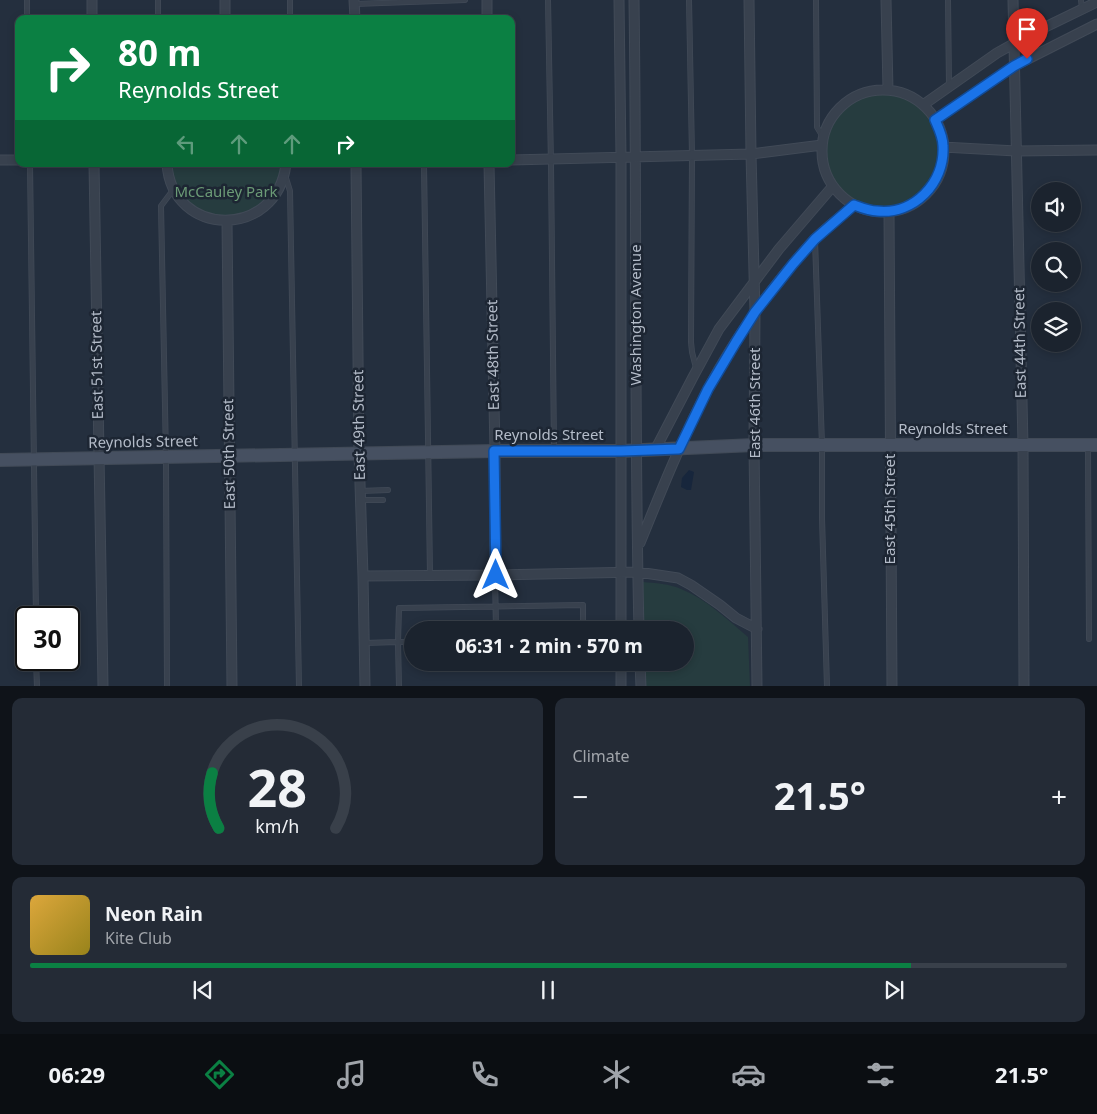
<!DOCTYPE html>
<meta charset="utf-8">
<style>
:root{--surface:#1b232e;--page:#242b36;--text:#f1f3f6;--muted:#a0a4aa;--line:#39404a;--accent:#0b8043}
body{margin:0;font-family:"Noto Sans",sans-serif;background:var(--page);color:var(--text);height:100vh;display:flex;flex-direction:column;font-size:19px;white-space:nowrap}
*{box-sizing:border-box;margin:0}
p{font-size:16px;color:var(--muted)}
.icon{flex:none;width:28px;height:28px;fill:none;stroke:currentColor;stroke-width:2;stroke-linecap:round;stroke-linejoin:round}
.map{position:relative;height:686px;overflow:hidden}
.sheet{display:flex;flex-direction:column;gap:12px;padding:12px;background:#0f1319;flex:1}
.sheet>*{flex:none}
.banner{position:absolute;left:15px;top:15px;width:500px;height:152px;border-radius:10px;box-shadow:0 2px 8px #0003,0 0 0 1px var(--line);background:#0b8043;color:#fff;overflow:hidden}
.fabs{position:absolute;left:1031px;top:182px;display:grid;gap:10px}
.fabs a{display:grid;place-items:center;width:50px;height:50px;border-radius:50%;background:var(--surface);box-shadow:0 2px 8px #0003,0 0 0 1px var(--line);font-size:25px}
.speed{position:absolute;left:15px;top:606px;display:flex;gap:10px;font-size:25px;font-weight:700;text-align:center}
.speed>*{display:grid;place-content:center;width:65px;height:65px;border-radius:50%;background:var(--surface);box-shadow:0 2px 8px #0003,0 0 0 1px var(--line);line-height:1}
.speed .limit{border:2px solid #111;border-radius:8px;background:#fff;color:#111}
.pin{position:absolute;display:grid;place-items:center;width:42px;height:42px;color:#fff;margin:-51px -21px;border-radius:50% 50% 50% 0;rotate:-45deg;box-shadow:0 0 5px #0007}
.pin .icon{rotate:45deg}
.me{position:absolute;width:55px;margin:-28px;rotate:0deg;stroke-linejoin:round;filter:drop-shadow(0 0 4px #0008)}
.turn{display:flex;align-items:center;gap:18px;height:105px;padding:0 20px;font-size:22px}
.turn .icon{width:65px;height:65px;stroke-width:2.5}
.turn b{display:block;font-size:35px;line-height:42px}
.lanes{display:flex;align-items:center;height:48px;padding:0 20px;background:#0003;justify-content:center;gap:25px;direction:ltr}
.lanes .off{opacity:.35}
.big{font-size:38px;font-weight:700;line-height:1.1}
.sheet .card{flex:1;display:flex;flex-direction:column;justify-content:center;gap:8px;min-width:0;padding:0 18px;border-radius:10px;background:var(--page)}
.sheet .dial{align-items:center;gap:0}
.dial svg{height:130px;overflow:visible;fill:none;stroke:var(--line);stroke-width:7;stroke-linecap:round;text-anchor:middle}
.dial text{fill:var(--text);stroke:none}
.song{display:flex;align-items:center;gap:15px}
.cover{width:60px;height:60px;border-radius:8px;background:linear-gradient(135deg,hsl(40 70% 55%),hsl(50 70% 35%))}
.played{height:5px;border-radius:2px;background:linear-gradient(90deg,var(--accent) 85%,var(--line) 85%)}
.keys{display:flex;justify-content:space-around;direction:ltr}
.heat{display:flex;justify-content:space-between;align-items:center;font-size:28px;direction:ltr}
.sheet .tiles{flex:1;display:grid;gap:12px;grid-template-columns:1fr 1fr}
.card:last-child{grid-column:span 2}
.trip{position:absolute;left:404px;top:621px;width:290px;height:50px;border-radius:25px;background:var(--surface);box-shadow:0 2px 8px #0003,0 0 0 1px var(--line);font-weight:700;line-height:50px;text-align:center}
.menu{display:flex;height:80px;justify-content:space-around;align-items:center;background:#0b0e12;color:var(--muted)}
.menu .icon{width:35px;height:35px}
.menu .current{color:var(--accent)}
.menu b{font-size:22px;color:var(--text)}
.map>svg:first-child{display:block}
</style>
<div class="map">
<svg width="1097" height="687" viewBox="0 0 1097 687">
<rect width="100%" height="100%" fill="#242f3e"/>
<path fill="#263c3f" d="M822 151a61 61 0 1 1 122 0a61 61 0 1 1-122 0Z
M 167,164 L 286,164 L 279,189 L 243,218 L 208,218 L 181,200 Z
M 643,582 C 655,583 670,584 681,589 C 706,599 728,620 748,637 L 750,686 L 645,686 L 644,663 L 685,662 L 685,630 L 644,630 Z"/>
<path fill="#17263c" d="M 689,470 L 694,472 L 691,490 L 687,490 L 681,487 L 682,478 Z"/>
<g fill="none" stroke-linecap="round" stroke-linejoin="round">
<defs>
<path id="lane" d="M 27,0 L 27,19
M 158,0 L 158,19
M 290,0 L 290,19
M 548,0 L 551,165 L 554,450
M 689,0 L 692,155 L 691,342 L 692,352 L 696,368
M 816,0 L 817,127 L 823,137
M 948,0 L 949,86
M 1081,0 L 1082,9
M 354,4 L 465,0
M 30,164 L 36,618
M 424,164 L 430,575
M 285,175 L 290,191 L 299,687
M 815,240 L 822,445 L 822,518 L 827,687
M 1088,446 L 1089,639
M 360,491 L 388,490
M 361,500 L 383,500
M 495,575 L 496,630
M 412,642 L 398,642 L 399,608 L 583,605 L 583,630
M 364,643 L 398,642 L 399,687
M 36,660 L 37,687
M 167,687 L 166,457 L 161,206 L 173,190"/>
<path id="street" d="M 92,0 L 92,19
M 225,0 L 225,19
M 354,0 L 355,19
M 487,0 L 487,19
M 619,0 L 621,157 L 621,630
M 634,0 C 637,210 634,420 639,630
M 749,0 L 751,154 L 755,312 L 754,445 L 757,687
M 886,0 L 888,90
M 1013,0 L 1023,445 L 1024,687
M822 151a61 61 0 1 1 122 0a61 61 0 1 1-122 0Z
M 923,105 L 997,53 L 1033,33 L 1097,2
M 935,120 L 1014,66 L 1097,24
M 943,147 L 1016,151 L 1097,150
M 0,160 L 19,160
M 511,160 L 751,154 L 822,145
M 94,164 L 103,687
M 167,164 C 172,238 277,240 286,164
M 356,164 L 359,453 L 363,576 L 365,687
M 489,164 L 495,451 L 495,575
M 889,211 L 892,687
M 227,221 L 232,687
M 655,450 L 693,377 L 719,329 L 779,249 L 833,186
M 640,543 C 661,491 682,439 708,389 C 735,337 774,283 814,240 C 826,227 841,217 854,205
M 363,576 L 495,575 L 638,572 L 678,578 L 691,585 L 720,605 L 736,618 L 757,629
M 640,662 L 641,687
M 621,687 L 621,662"/>
<path id="secondary" d="M 0,460 L 495,451 L 621,451 L 754,445 L 1097,445"/>
</defs>
<use href="#lane" stroke="#414a57" stroke-width="6"/>
<use href="#street" stroke="#414a57" stroke-width="11"/>
<use href="#secondary" stroke="#414a57" stroke-width="14"/>
<use href="#lane" stroke="#38414e" stroke-width="4.5"/>
<use href="#street" stroke="#38414e" stroke-width="9"/>
<use href="#secondary" stroke="#465061" stroke-width="12"/>
</g>
<g fill="none" stroke-linecap="round" stroke-linejoin="round">
<defs>
<path id="route" d="M 496,575 L 494,451 L 621,451 L 679,449 L 708,389 L 736,342 L 755,312 L 793,264 L 815,239 L 854,205 C 862,208 869,211 877,211 C 914,215 945,183 943,146 C 943,137 939,129 935,120 L 1014,66 L 1027,59"/>
</defs>
<use href="#route" stroke="#114b97" stroke-width="12"/>
<use href="#route" stroke="#1a73e8" stroke-width="9"/>
</g>
<g text-anchor="middle" stroke-width="5" stroke-linejoin="round" paint-order="stroke">
<g font-size="15" fill="#6b9a76" stroke="#1d2633">
<text x="226" y="197">McCauley Park</text>
</g>
<g font-size="15" fill="#b4bcc9" stroke="#1d2633">
<text transform="translate(636 315) rotate(-90)" y="5">Washington Avenue</text>
<text transform="translate(1020 343) rotate(-91)" y="5">East 44th Street</text>
<text transform="translate(493 355) rotate(-91)" y="5">East 48th Street</text>
<text transform="translate(97 365) rotate(-91)" y="5">East 51st Street</text>
<text transform="translate(755 403) rotate(-90)" y="5">East 46th Street</text>
<text transform="translate(359 425) rotate(-91)" y="5">East 49th Street</text>
<text x="953" y="434">Reynolds Street</text>
<text x="549" y="440">Reynolds Street</text>
<text transform="translate(143 442) rotate(-1)" y="5">Reynolds Street</text>
<text transform="translate(229 454) rotate(-91)" y="5">East 50th Street</text>
<text transform="translate(890 509) rotate(-90)" y="5">East 45th Street</text>
</g>
</g>
</svg>
<div class="fabs">
<a><svg class="icon" aria-label="sound" viewBox="0 0 24 24"><path d="M4 9h4l5-4v14l-5-4H4zM17 9q2 3 0 6"/></svg></a>
<a><svg class="icon" aria-label="search" viewBox="0 0 24 24"><circle cx="10" cy="10" r="6"/><path d="M15 15l6 6"/></svg></a>
<a><svg class="icon" aria-label="layers" viewBox="0 0 24 24"><path d="M12 4l9 5-9 5-9-5zM3 14l9 5 9-5"/></svg></a>
</div>
<div class="speed"><div class="limit">30</div></div>
<div class="pin" style="left:1027px;top:59px;background:#d93025"><svg class="icon" aria-label="arrive" viewBox="0 0 24 24"><path d="M6 21V4h12l-3 4 3 4H6"/></svg></div>
<svg class="me" style="left:496px;top:575px" viewBox="-20 -20 40 40"><path d="M0-17L14 15 0 8-14 15z" fill="#1a73e8" stroke="#fff" stroke-width="4"/></svg>
<div class="trip">06:31 · 2 min · 570 m</div>
<div class="banner">
<div class="turn"><svg class="icon" aria-label="right" viewBox="0 0 24 24"><path d="M7 20v-9h11M14 6l5 5-5 5"/></svg><div><b>80 m</b>Reynolds Street</div></div>
<div class="lanes"><svg class="icon off" aria-label="left" viewBox="0 0 24 24"><path d="M17 20v-9H6M10 6l-5 5 5 5"/></svg><svg class="icon off" aria-label="ahead" viewBox="0 0 24 24"><path d="M12 20V5M6 11l6-6 6 6"/></svg><svg class="icon off" aria-label="ahead" viewBox="0 0 24 24"><path d="M12 20V5M6 11l6-6 6 6"/></svg><svg class="icon" aria-label="right" viewBox="0 0 24 24"><path d="M7 20v-9h11M14 6l5 5-5 5"/></svg></div>
</div>
</div>
<section class="sheet">
<div class="tiles">
<div class="card dial"><svg viewBox="0 0 100 80">
<path d="M14 69A42 42 0 1 1 86 69"/>
<path d="M14 69A42 42 0 0 1 10 35" stroke="#0b8043"/>
<text x="50" y="56" font-size="32" font-weight="700">28</text>
<text x="50" y="72" font-size="11">km/h</text>
</svg></div>
<div class="card"><p>Climate</p>
<div class="heat"><a>−</a><b class="big">21.5°</b><a>+</a></div>
</div>
<div class="card">
<div class="song"><i class="cover"></i><div><b>Neon Rain</b><p>Kite Club</p></div></div>
<div class="played"></div>
<div class="keys"><svg class="icon" aria-label="previous" viewBox="0 0 24 24"><path d="M18 5L8 12l10 7zM5 5v14"/></svg><svg class="icon" aria-label="pause" viewBox="0 0 24 24"><path d="M8 5v14M16 5v14"/></svg><svg class="icon" aria-label="next" viewBox="0 0 24 24"><path d="M6 5l10 7-10 7zM19 5v14"/></svg></div>
</div>
</div>
</section>
<nav class="menu">
<b>06:29</b>
<svg class="icon current" aria-label="directions" viewBox="0 0 24 24"><path d="M12 3l9 9-9 9-9-9zM9 14v-3h6M13 9l2 2-2 2"/></svg>
<svg class="icon" aria-label="music" viewBox="0 0 24 24"><path d="M9 18V5l10-2v13"/><circle cx="6" cy="18" r="3"/><circle cx="16" cy="16" r="3"/></svg>
<svg class="icon" aria-label="phone" viewBox="0 0 24 24"><path d="M5 4h4l2 5-3 2q2 4 5 5l2-3 5 2v4C11 20 4 13 5 4z"/></svg>
<svg class="icon" aria-label="climate" viewBox="0 0 24 24"><path d="M12 3v18M4 7l16 10M4 17L20 7"/></svg>
<svg class="icon" aria-label="car" viewBox="0 0 24 24"><path d="M5 17H2v-5l4-1 3-4h7l3 4 3 1v5h-3M9 17h6M6 11h13"/><circle cx="7" cy="17" r="2"/><circle cx="17" cy="17" r="2"/></svg>
<svg class="icon" aria-label="filters" viewBox="0 0 24 24"><path d="M4 7h16M4 17h16"/><circle cx="9" cy="7" r="2"/><circle cx="15" cy="17" r="2"/></svg>
<b>21.5°</b>
</nav>
